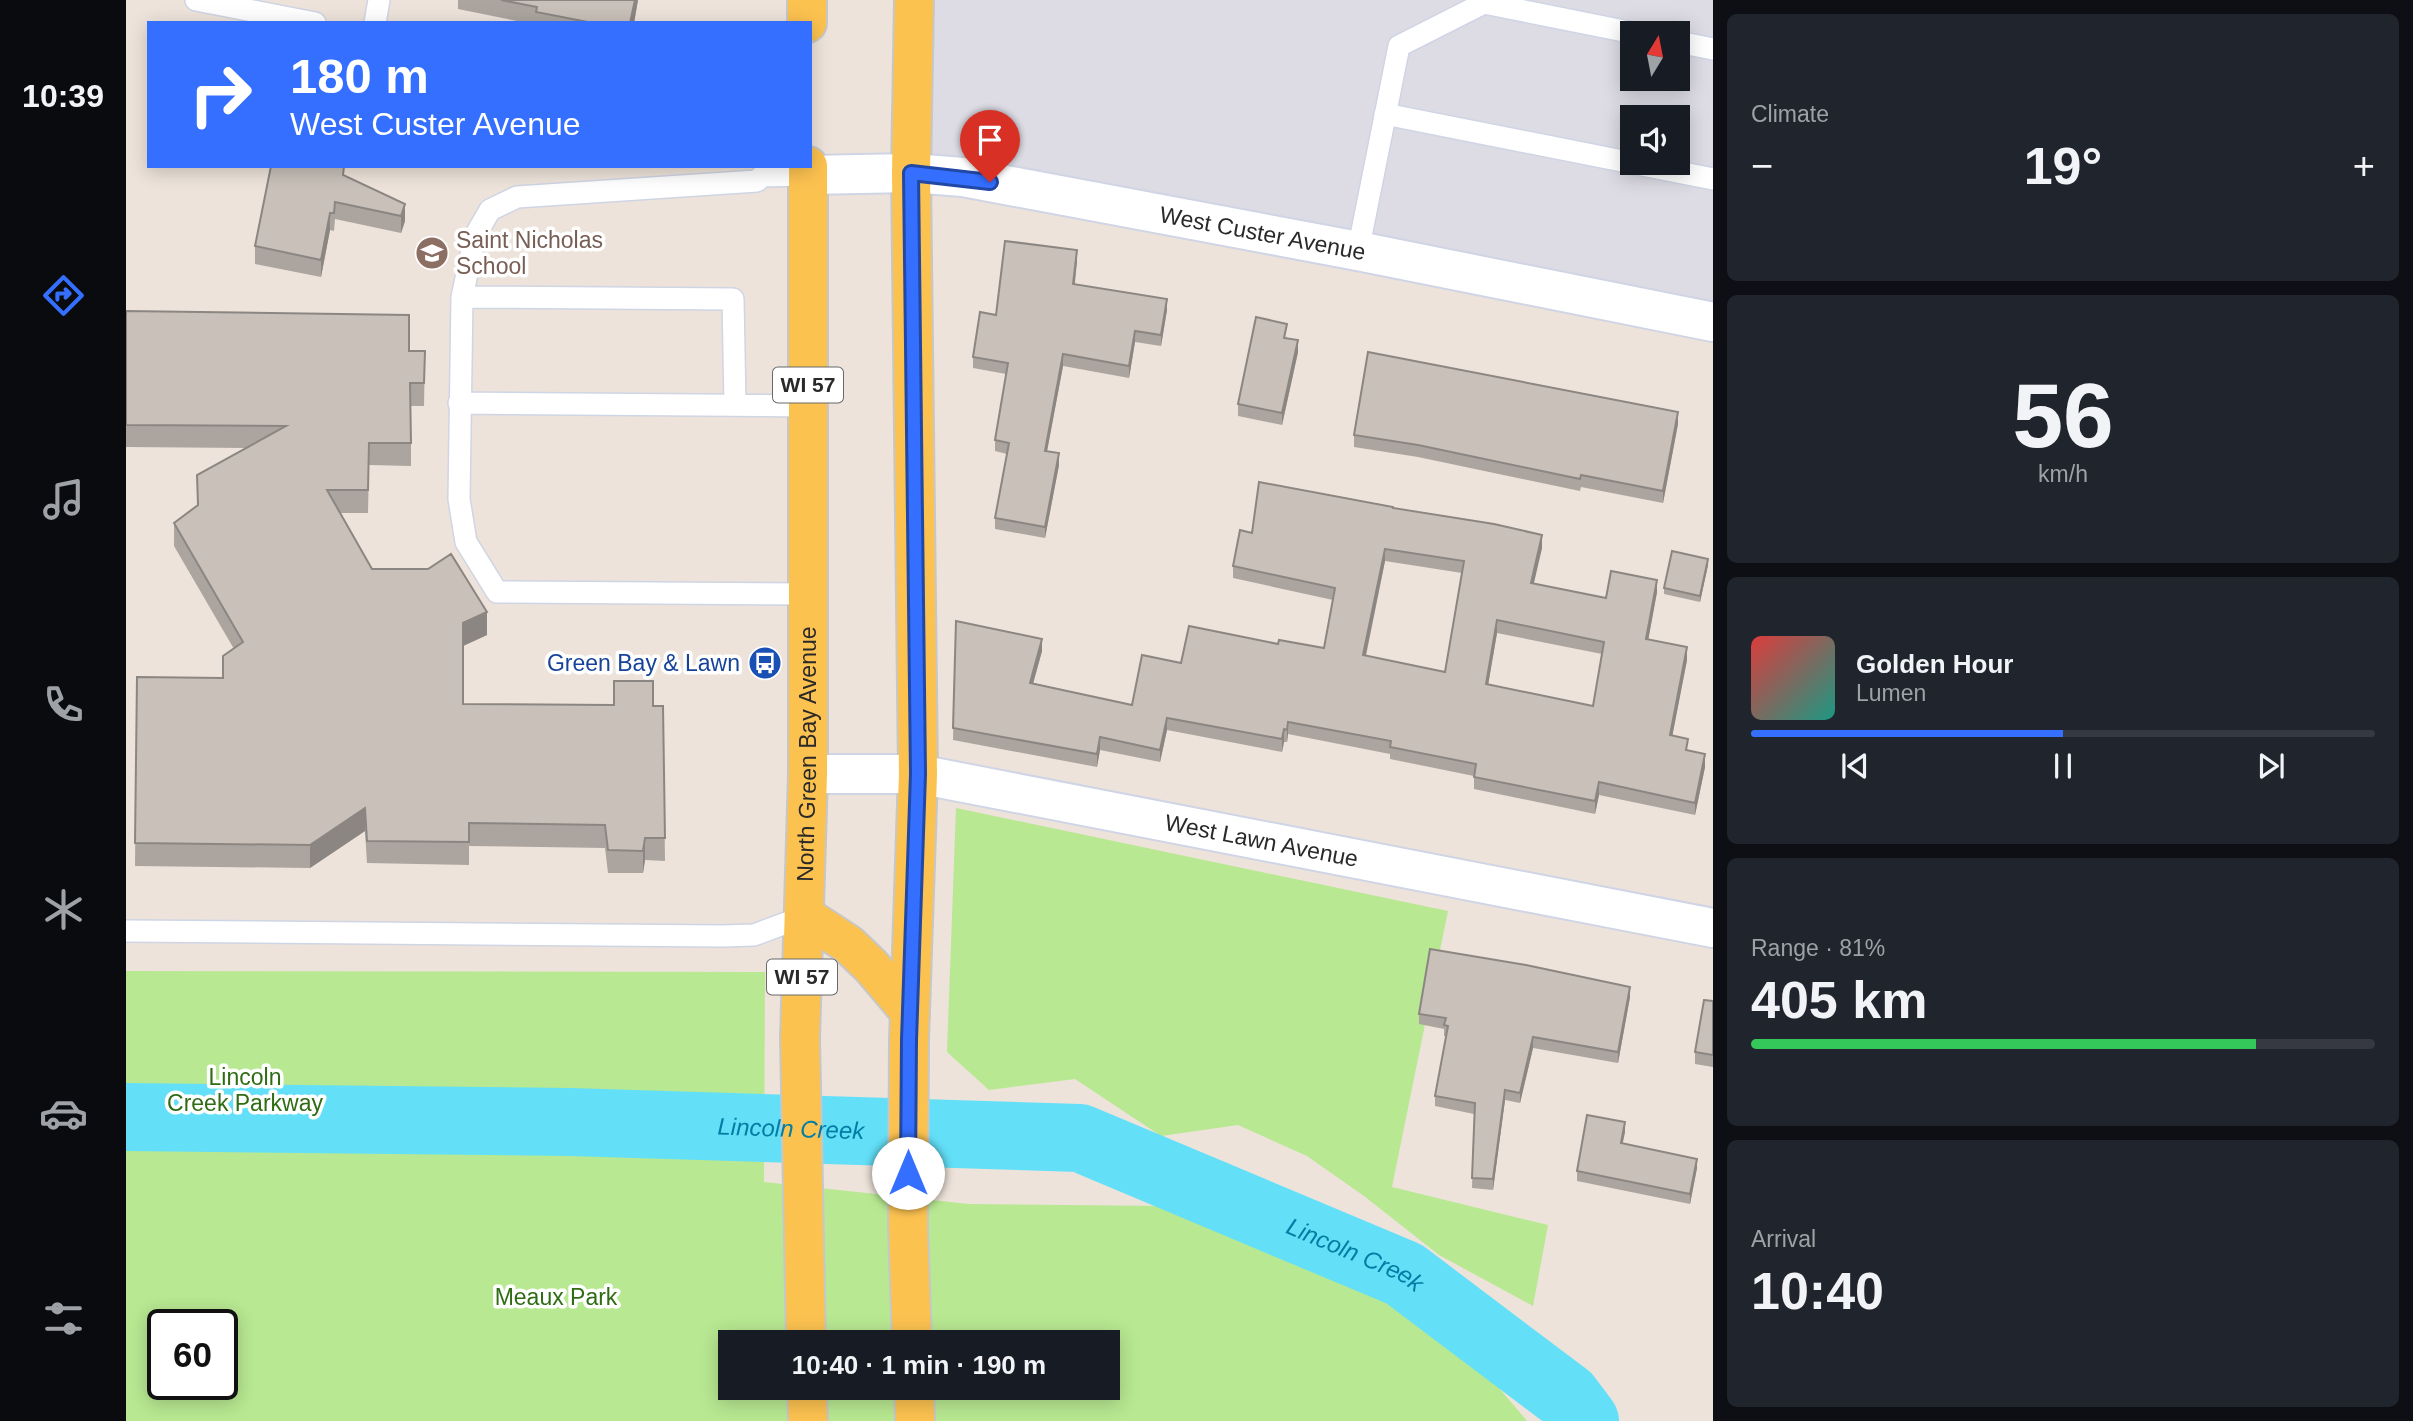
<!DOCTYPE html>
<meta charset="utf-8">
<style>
:root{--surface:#171b24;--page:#20242c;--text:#f1f3f6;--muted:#9ea1a6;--line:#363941;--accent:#346fff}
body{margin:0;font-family:Arial,sans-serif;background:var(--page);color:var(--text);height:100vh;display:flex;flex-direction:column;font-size:26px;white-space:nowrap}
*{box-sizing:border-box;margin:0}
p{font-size:23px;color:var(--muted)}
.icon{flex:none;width:38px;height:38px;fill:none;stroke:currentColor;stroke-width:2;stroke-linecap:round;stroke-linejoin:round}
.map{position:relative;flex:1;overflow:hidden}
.sheet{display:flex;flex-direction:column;gap:14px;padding:14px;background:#0d0f14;width:700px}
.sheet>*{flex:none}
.top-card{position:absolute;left:21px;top:21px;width:665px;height:147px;border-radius:0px;box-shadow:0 4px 18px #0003;background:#346fff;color:#fff;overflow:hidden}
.needle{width:46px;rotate:10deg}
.controls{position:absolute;left:1494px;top:21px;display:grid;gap:14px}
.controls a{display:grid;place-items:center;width:70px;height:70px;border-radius:0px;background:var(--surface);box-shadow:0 4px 18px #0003;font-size:35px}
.speed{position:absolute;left:21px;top:1309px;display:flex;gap:14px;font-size:35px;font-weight:700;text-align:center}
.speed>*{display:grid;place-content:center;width:91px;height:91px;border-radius:50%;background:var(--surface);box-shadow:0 4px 18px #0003;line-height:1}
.speed .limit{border:4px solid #111;border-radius:10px;background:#fff;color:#111}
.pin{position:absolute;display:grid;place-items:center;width:60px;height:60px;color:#fff;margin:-72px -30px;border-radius:50% 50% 50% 0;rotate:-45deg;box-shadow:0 0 7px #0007}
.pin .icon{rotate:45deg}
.me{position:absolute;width:77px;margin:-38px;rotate:0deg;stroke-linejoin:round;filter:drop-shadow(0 0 5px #0008)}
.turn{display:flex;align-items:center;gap:24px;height:147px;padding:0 28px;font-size:32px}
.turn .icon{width:91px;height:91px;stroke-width:2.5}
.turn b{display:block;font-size:49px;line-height:60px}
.big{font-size:52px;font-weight:600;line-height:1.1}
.sheet .widget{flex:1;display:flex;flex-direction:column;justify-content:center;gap:10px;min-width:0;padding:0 24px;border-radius:10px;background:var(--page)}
.sheet .dial{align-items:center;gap:0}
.dial b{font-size:91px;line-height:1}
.song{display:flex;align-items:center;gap:21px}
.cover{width:84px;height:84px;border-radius:10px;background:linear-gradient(135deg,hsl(0 70% 55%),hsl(170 70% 35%))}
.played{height:7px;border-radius:4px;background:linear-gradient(90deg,var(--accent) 50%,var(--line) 50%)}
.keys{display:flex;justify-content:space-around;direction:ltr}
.heat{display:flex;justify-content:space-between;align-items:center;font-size:38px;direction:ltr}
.charge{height:10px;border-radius:5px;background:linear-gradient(90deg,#34c759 81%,var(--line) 0)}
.trip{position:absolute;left:592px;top:1330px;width:402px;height:70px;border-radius:0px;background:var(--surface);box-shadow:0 4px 18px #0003;font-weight:600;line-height:70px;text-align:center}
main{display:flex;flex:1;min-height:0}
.tab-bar{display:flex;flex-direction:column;width:126px;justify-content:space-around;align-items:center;background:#090b0e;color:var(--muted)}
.tab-bar .icon{width:49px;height:49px}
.tab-bar .on{color:var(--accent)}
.tab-bar b{font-size:32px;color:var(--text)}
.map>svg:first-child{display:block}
</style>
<main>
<nav class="tab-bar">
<b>10:39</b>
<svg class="icon on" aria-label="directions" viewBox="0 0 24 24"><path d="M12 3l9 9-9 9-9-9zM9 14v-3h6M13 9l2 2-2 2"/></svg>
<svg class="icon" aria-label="music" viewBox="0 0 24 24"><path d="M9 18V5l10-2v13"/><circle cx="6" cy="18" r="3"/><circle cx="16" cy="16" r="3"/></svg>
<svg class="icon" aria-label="phone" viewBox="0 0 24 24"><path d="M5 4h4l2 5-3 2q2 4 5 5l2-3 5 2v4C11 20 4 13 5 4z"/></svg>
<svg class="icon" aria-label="climate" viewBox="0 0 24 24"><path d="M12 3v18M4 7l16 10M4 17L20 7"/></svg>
<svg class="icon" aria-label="car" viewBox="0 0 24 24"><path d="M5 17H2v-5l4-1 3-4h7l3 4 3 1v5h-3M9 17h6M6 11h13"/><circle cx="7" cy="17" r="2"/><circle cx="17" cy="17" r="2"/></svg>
<svg class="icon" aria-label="filters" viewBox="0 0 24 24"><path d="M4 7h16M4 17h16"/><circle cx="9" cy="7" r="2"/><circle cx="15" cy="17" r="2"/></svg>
</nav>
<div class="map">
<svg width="1587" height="1421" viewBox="0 0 1587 1421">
<rect width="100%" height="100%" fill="#ede3da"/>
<path fill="#dddbe4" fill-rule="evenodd" d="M 786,0 L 1587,0 L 1587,322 L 785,173 ZM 1507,33 L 1552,33 L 1552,79 L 1507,79 ZM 1507,117 L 1552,117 L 1552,163 L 1507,163 Z"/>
<path fill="#b8e891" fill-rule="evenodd" d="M 830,808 L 1322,911 L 1266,1187 L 1422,1225 L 1407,1306 L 1313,1255 L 1238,1196 L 1181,1156 L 1112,1125 L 1035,1136 L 949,1079 L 863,1090 L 821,1052 Z
M 0,971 L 639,972 L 638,1182 L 843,1204 L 1040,1206 L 1181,1246 L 1339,1348 L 1401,1421 L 0,1421 ZM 37,1325 L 96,1325 L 96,1384 L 37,1384 ZM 604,1342 L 982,1342 L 982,1388 L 604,1388 Z"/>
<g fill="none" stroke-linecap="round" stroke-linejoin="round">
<path stroke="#63e0f8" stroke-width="68" id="s1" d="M 0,1117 L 444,1122 L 954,1138 L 1278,1274 L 1441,1397 L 1459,1421"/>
<defs>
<path id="service" d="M 70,0 L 189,23
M 249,23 L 253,0
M 1552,42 L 1587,49
M 1259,114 L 1587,179
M 1232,251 L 1273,46 L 1358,3 L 1508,33
M 336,297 L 607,299 L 609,405
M 333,403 L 682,406
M 682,594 L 371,592 L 340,542 L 333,499 L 336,297 L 349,236 L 364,210 L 391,197 L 631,181 L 636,176 L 682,175
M 0,931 L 597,936 L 628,935 L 679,916"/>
<g id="minor">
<path id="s2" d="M 682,175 L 785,173 L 837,177 L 1232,251 L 1587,322"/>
<path id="s3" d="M 682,774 L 792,774 L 1587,928"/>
</g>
<g id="primary">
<path d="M 681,0 L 681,23"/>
<path d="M 679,916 L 722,944 L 745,966 L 784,1012"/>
<path id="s4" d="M 680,1342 L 674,1038 L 682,774 L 682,166"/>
<path d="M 786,1342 L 782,1226 L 783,1040 L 792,774 L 785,173 L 788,0"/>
<path d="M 681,1388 L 682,1421"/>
<path d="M 788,1388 L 789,1421"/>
</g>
</defs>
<use href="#service" stroke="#cfd5e4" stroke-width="24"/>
<use href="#minor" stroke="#cfd5e4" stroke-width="42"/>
<use href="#primary" stroke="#c7c7c7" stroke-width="42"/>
<use href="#service" stroke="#fff" stroke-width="21"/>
<use href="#minor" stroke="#fff" stroke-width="38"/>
<use href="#primary" stroke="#fcc250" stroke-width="38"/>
</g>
<path fill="#aca59f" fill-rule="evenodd" d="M 332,0 L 512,0 L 508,23 L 401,23 L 332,9 Z
M 219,176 L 279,204 L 279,221 L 275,233 L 209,219 L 208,231 L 204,230 L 195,277 L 129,264 L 129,246 Z
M 951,261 L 949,284 L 1041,310 L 1035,346 L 1009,342 L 1003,378 L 937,366 L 921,451 L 933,465 L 919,538 L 869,529 L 869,518 L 881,454 L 869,451 L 869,440 L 880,374 L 847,368 L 847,357 L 870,315 Z
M 0,311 L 283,351 L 299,351 L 298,406 L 285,406 L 285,466 L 243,465 L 242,513 L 214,513 L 246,569 L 361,635 L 337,646 L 337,704 L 537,706 L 539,861 L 519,860 L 517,873 L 482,873 L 479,848 L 343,846 L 343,865 L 241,863 L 239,831 L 184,868 L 9,866 L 11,677 L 97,678 L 108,649 L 48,546 L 48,523 L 71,506 L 71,475 L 119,448 L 0,447 Z
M 1161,336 L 1161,338 L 1172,352 L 1156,425 L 1112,416 L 1112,404 Z
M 1552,424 L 1537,503 L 1455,487 L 1454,491 L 1292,457 L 1228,447 L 1228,435 Z
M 1267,509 L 1416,548 L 1407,584 L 1480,598 L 1531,592 L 1522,640 L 1561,660 L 1546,736 L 1579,767 L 1569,815 L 1473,795 L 1469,814 L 1348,789 L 1348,776 L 1264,759 L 1264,754 L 1162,734 L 1161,742 L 1158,742 L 1156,752 L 1041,730 L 1034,762 L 974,750 L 971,767 L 827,740 L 830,621 L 916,651 L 907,683 L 1006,705 L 1055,663 L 1152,644 L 1198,648 L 1207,600 L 1107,578 L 1107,566 L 1126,533 ZM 1259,561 L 1336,573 L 1319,672 L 1240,656 ZM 1371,633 L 1476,654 L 1467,706 L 1362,685 Z
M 1582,565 L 1574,602 L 1538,594 L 1538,588 Z
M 1504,997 L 1492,1063 L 1407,1048 L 1394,1103 L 1379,1100 L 1367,1190 L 1346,1188 L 1348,1114 L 1309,1106 L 1309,1096 L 1321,1036 L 1318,1036 L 1318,1029 L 1293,1024 L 1293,1014 Z
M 1587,1001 L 1587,1067 L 1569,1064 L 1569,1052 Z
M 1499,1132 L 1496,1143 L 1571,1168 L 1564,1204 L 1451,1181 L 1451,1171 Z"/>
<path fill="#8c8682" d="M 509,0 L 512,0 L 508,23 L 504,23 Z
M 279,204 L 279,221 L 275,233 L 275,216 Z
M 204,213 L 204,230 L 195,277 L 195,260 Z
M 951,250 L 951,261 L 947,296 L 947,284 Z
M 1041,299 L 1041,310 L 1035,346 L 1035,335 Z
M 1009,331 L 1009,342 L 1003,378 L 1003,366 Z
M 1172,340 L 1172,352 L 1156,425 L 1156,413 Z
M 937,354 L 937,366 L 919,462 L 919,451 Z
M 1552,412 L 1552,424 L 1537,503 L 1537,491 Z
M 933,453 L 933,465 L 919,538 L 919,527 Z
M 1416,535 L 1416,548 L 1405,596 L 1405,583 Z
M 1259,549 L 1259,561 L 1237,668 L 1237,655 Z
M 1582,559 L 1582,565 L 1574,602 L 1574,596 Z
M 1531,580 L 1531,592 L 1520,652 L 1520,639 Z
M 361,612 L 361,635 L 337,646 L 337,623 Z
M 1371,620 L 1371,633 L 1360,697 L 1360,684 Z
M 916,639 L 916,651 L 904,695 L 904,683 Z
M 1561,647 L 1561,660 L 1544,748 L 1544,735 Z
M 1041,718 L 1041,730 L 1034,762 L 1034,750 Z
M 1162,722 L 1162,734 L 1161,742 L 1161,730 Z
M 1158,729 L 1158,742 L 1156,752 L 1156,739 Z
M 974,737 L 974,750 L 971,767 L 971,754 Z
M 1579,754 L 1579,767 L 1569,815 L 1569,803 Z
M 1473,782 L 1473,795 L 1469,814 L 1469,801 Z
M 239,808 L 239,831 L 184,868 L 184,845 Z
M 519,838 L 519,860 L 517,873 L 517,851 Z
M 1504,987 L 1504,997 L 1492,1063 L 1492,1052 Z
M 1407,1037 L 1407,1048 L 1394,1103 L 1394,1093 Z
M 1379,1090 L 1379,1100 L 1367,1190 L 1367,1179 Z
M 1499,1122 L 1499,1132 L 1495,1152 L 1495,1143 Z
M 1571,1159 L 1571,1168 L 1564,1204 L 1564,1194 Z"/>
<path fill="#c8c0b9" stroke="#8c8682" stroke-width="2" fill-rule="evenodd" d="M 375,0 L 509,0 L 504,23 L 467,23 L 410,12 L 411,7 Z
M 145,166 L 218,166 L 217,175 L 279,204 L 275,216 L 209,202 L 208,213 L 204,213 L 195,260 L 129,246 Z
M 879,241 L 951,250 L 947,284 L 1041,299 L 1035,335 L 1009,331 L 1003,366 L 937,354 L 919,451 L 933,453 L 919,527 L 869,518 L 883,443 L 869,440 L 882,363 L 847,357 L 854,312 L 870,315 Z
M 0,311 L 283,315 L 283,351 L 299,351 L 298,383 L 284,383 L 285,443 L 243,443 L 242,490 L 201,490 L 246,569 L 302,569 L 325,554 L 361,612 L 337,623 L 337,704 L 488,705 L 488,681 L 527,681 L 527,706 L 537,706 L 539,838 L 519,838 L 517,851 L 482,850 L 479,825 L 343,823 L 343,842 L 241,841 L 239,808 L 184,845 L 9,843 L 11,677 L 97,678 L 97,656 L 117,642 L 48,523 L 72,505 L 71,475 L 160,426 L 0,425 Z
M 1130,317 L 1161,324 L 1158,338 L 1172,340 L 1156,413 L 1112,404 Z
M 1242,352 L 1552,412 L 1537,491 L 1455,475 L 1454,479 L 1292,445 L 1228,435 Z
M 1133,482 L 1267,507 L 1267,508 L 1368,524 L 1416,535 L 1405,583 L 1480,598 L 1485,571 L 1531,580 L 1520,639 L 1561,647 L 1544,735 L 1562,739 L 1560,750 L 1579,754 L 1569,803 L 1473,782 L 1469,801 L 1348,777 L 1350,764 L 1264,747 L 1265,741 L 1162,722 L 1161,730 L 1158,729 L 1156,739 L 1041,718 L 1034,750 L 974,737 L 971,754 L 827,728 L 830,621 L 916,639 L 904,683 L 1006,705 L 1016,655 L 1055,663 L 1063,626 L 1152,644 L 1153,640 L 1198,648 L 1209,588 L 1107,566 L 1114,530 L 1126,533 ZM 1259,549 L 1338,561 L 1319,672 L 1237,655 ZM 1371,620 L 1478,642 L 1467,706 L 1360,684 Z
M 1546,551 L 1582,559 L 1574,596 L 1538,588 Z
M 1304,949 L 1400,965 L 1504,987 L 1492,1052 L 1407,1037 L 1394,1093 L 1379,1090 L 1367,1179 L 1346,1178 L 1349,1103 L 1309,1096 L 1322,1026 L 1318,1025 L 1320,1018 L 1293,1014 Z
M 1578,1000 L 1587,1001 L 1587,1055 L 1569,1052 Z
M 1461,1115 L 1499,1122 L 1495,1143 L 1571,1159 L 1564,1194 L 1451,1171 Z"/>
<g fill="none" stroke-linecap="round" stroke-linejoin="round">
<defs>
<path id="route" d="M 782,1173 L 783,1040 L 792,774 L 785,173 L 864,182"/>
</defs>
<use href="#route" stroke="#2248a6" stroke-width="18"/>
<use href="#route" stroke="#346fff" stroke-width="12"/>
</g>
<defs>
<symbol id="school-disc" viewBox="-11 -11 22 22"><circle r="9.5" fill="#8d6e63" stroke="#fff"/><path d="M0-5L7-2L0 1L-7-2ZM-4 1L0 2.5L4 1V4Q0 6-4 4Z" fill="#fff"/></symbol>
<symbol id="bus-disc" viewBox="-11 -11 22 22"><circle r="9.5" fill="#1a4fb4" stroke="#fff"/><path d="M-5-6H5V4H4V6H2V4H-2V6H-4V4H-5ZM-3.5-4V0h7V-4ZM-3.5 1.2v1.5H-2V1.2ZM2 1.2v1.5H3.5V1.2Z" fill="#fff"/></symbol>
</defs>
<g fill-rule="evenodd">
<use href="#school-disc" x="287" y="234" width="38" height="38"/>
<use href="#bus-disc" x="620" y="644" width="38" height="38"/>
</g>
<g text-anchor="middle" stroke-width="7" stroke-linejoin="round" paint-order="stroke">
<g fill="#fff" stroke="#696969" stroke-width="2">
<rect x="647" y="367.5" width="70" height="35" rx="5"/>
<rect x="641" y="959.5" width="70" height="35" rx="5"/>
</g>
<g font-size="21" font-weight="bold" fill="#292929">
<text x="682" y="392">WI 57</text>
<text x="676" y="984">WI 57</text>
</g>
<g font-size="23" fill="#292929" stroke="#fff">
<text dy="8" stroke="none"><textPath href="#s2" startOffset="460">West Custer Avenue</textPath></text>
<text dy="8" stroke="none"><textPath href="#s4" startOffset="588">North Green Bay Avenue</textPath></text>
<text dy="8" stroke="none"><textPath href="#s3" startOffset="460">West Lawn Avenue</textPath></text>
</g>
<g font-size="23" fill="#785e54" stroke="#fff" text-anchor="start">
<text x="330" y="248">Saint Nicholas<tspan x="330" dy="26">School</tspan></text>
</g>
<g font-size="23" fill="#164399" stroke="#fff" text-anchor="end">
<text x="614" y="671">Green Bay &amp; Lawn</text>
</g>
<g font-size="23" fill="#2f6c14" stroke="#fff">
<text x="119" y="1085">Lincoln<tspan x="119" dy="26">Creek Parkway</tspan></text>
<text x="430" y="1305">Meaux Park</text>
</g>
<g font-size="24" font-style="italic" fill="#037da4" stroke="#fff">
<text dy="8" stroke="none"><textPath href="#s1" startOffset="665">Lincoln Creek</textPath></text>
<text dy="8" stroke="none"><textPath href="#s1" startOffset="1253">Lincoln Creek</textPath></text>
</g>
</g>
</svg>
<div class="controls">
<a><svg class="needle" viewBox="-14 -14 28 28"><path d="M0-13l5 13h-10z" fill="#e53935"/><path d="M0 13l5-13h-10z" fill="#9ea1a6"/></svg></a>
<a><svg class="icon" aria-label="sound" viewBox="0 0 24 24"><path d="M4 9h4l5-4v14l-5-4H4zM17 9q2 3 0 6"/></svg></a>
</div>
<div class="speed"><div class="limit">60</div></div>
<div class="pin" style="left:864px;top:182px;background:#d93025"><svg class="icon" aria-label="arrive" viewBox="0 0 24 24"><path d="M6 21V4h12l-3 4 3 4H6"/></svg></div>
<svg class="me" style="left:782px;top:1173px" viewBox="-20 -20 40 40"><circle r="19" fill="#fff"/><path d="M0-13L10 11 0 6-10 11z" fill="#346fff"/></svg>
<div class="trip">10:40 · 1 min · 190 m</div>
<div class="top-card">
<div class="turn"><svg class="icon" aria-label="right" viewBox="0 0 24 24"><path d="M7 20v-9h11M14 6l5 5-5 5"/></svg><div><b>180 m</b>West Custer Avenue</div></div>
</div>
</div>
<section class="sheet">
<div class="widget"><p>Climate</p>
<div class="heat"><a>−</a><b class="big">19°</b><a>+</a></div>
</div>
<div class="widget dial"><b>56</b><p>km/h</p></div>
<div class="widget">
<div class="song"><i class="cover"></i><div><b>Golden Hour</b><p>Lumen</p></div></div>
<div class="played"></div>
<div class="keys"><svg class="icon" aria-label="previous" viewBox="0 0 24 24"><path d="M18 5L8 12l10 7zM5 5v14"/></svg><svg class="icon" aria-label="pause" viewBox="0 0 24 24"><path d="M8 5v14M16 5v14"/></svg><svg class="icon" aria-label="next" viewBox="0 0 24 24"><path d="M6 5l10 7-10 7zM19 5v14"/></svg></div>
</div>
<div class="widget"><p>Range · 81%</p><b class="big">405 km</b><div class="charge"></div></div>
<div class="widget"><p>Arrival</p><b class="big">10:40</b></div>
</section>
</main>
